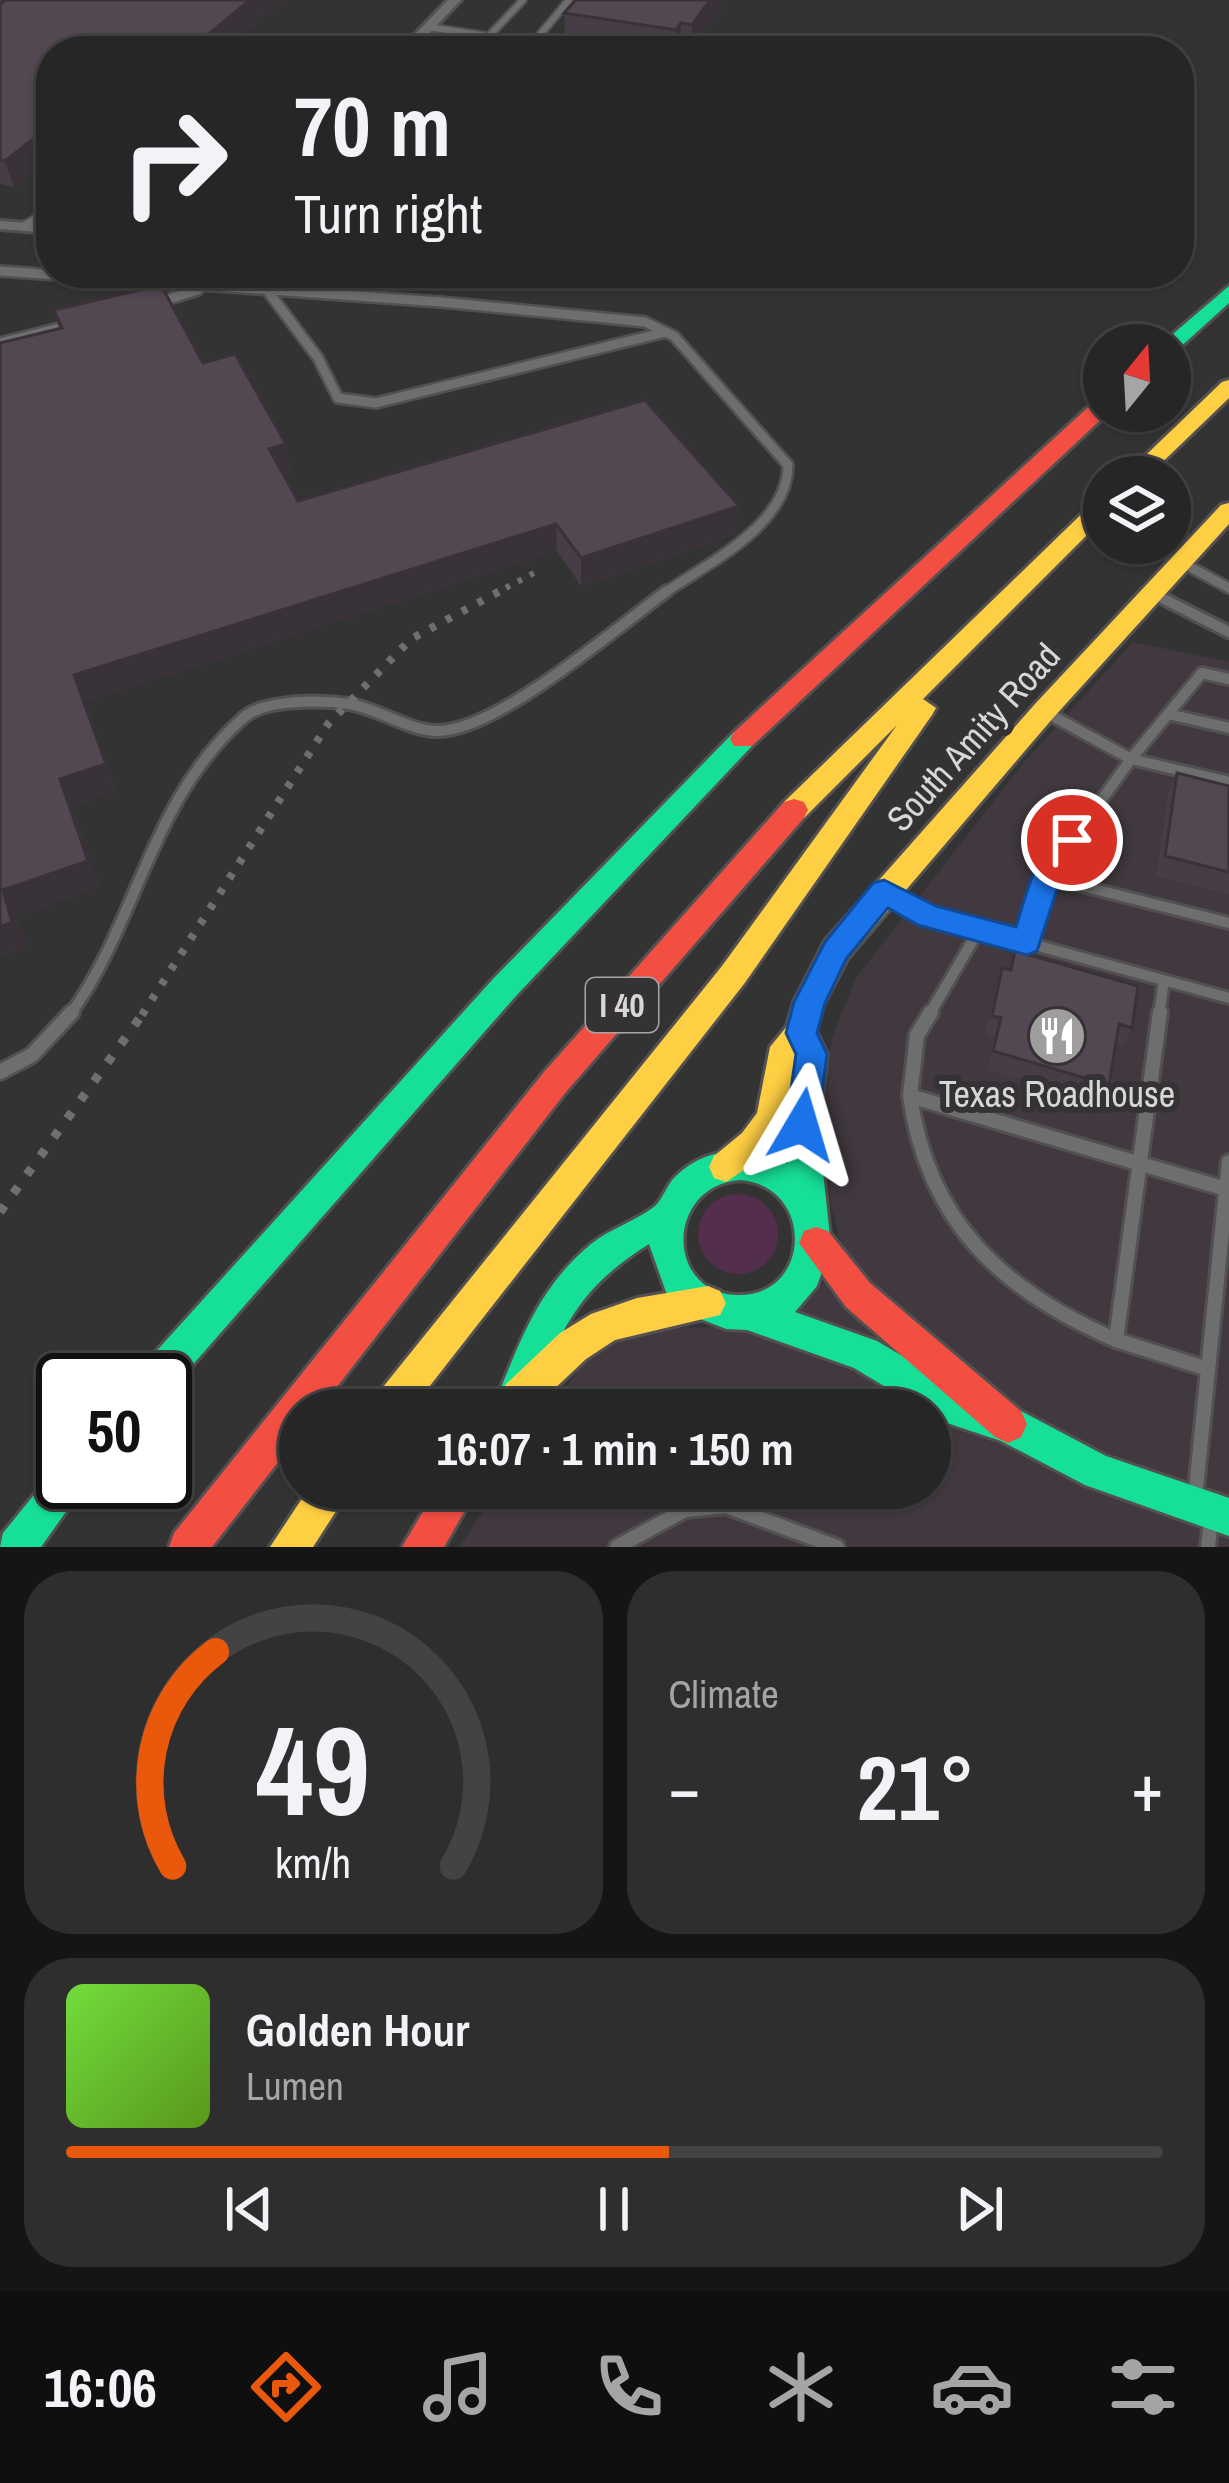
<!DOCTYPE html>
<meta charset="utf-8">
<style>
:root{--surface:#272627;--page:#2f2e2f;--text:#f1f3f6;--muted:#a4a5a7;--line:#434344;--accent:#ea580c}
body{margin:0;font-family:"Archivo Narrow",sans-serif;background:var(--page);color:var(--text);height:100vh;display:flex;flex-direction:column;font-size:45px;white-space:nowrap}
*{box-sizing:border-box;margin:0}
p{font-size:39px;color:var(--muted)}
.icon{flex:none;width:66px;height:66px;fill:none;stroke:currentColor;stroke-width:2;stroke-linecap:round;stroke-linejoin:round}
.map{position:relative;height:1547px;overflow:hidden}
.details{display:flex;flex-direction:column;gap:24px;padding:24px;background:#151515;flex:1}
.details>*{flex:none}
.guide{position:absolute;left:36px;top:36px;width:1158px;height:252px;border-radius:48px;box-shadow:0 3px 9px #0004,0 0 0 3px var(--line);background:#272627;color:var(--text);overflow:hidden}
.needle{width:78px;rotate:18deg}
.tools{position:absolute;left:1083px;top:324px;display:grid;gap:24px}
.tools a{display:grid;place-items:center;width:108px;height:108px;border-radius:50%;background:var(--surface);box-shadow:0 3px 9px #0004,0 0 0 3px var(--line);font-size:60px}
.speed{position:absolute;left:36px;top:1353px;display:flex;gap:24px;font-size:60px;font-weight:700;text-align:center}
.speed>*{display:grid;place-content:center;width:156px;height:156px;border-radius:50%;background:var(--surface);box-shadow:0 3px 9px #0004,0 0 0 3px var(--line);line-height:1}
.speed .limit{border:6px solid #111;border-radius:18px;background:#fff;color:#111}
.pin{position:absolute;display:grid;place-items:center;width:102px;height:102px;color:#fff;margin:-51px;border:6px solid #fff;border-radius:50%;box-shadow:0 3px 12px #0007}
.me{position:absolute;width:132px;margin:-66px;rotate:7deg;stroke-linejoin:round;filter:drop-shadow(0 0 9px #0008)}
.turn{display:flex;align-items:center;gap:42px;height:252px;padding:0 60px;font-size:54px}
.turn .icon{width:156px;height:156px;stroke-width:2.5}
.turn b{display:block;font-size:84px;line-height:102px}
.big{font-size:90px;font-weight:700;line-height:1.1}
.details .tile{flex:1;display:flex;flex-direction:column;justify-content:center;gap:18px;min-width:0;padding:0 42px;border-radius:48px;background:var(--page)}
.details .dial{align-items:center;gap:0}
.dial svg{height:312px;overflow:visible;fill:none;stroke:var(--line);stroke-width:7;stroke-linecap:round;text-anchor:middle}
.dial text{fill:var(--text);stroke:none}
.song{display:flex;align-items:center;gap:36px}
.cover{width:144px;height:144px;border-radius:18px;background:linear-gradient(135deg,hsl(100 70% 55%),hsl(90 70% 35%))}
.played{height:12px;border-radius:6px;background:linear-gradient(90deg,var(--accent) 55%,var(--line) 55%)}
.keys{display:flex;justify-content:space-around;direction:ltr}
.heat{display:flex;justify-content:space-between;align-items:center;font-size:66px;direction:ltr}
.details .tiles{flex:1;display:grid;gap:24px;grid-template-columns:1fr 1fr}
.tile:last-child{grid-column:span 2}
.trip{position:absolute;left:279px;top:1389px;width:672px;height:120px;border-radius:60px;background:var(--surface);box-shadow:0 3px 9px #0004,0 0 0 3px var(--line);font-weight:700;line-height:120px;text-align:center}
.menu{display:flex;height:192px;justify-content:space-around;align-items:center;background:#100f10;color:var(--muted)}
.menu .icon{width:84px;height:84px}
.menu .active{color:var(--accent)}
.menu b{font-size:54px;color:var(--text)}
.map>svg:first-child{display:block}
</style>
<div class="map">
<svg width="1229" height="1547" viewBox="0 0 1229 1547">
<rect width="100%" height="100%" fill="#343334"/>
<path fill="#41393f" d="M 1133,642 L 1229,662 L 1229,1547 L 459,1547 L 499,1488 L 930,1488 L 930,1410 L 551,1410 L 594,1347 L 649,1328 L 718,1327 L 776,1337 L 845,1259 L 831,1205 L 823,1097 L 832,1038 L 856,978 L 1025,761 Z"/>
<path fill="#542f4d" d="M698 1234a40 40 0 1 1 80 0a40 40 0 1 1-80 0Z"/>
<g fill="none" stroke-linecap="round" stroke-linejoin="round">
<defs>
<path id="lane-far3" d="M 428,27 L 533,43 L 552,51
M 489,36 L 523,0
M 533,43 L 569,0
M 757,51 L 761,45
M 21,227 L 51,209"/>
<path id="lane-far2" d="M 0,271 L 441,302 L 645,322 L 674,336 L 788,465 C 788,526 706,564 663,594
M 267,290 L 318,358 L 338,398 L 376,403 L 666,332
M 159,302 L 198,290
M 0,343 L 71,325
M 1181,562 L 1229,588"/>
<path id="lane-far1" d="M 1154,594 L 1229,632
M 1229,679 L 1202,673 L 1168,714 L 1229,728
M 1047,713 L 1131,759 L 1168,714
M 1046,877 L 1229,923
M 886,893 L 929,916 L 1229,998
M 1027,943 L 1046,877 L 1131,759 L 1229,782
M 70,1015 C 139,919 149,802 243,718 C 264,699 321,700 349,704 C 377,708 407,730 436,731 C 495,733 616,628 667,591
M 929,1015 L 979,930
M 1159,1015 L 1164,980"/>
<path id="lane" d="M 1160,1012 L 1116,1340 L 1208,1369
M 0,1072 L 32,1055 L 72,1012
M 910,1096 L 917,1035 L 931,1012
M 1116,1340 C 1003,1291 928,1223 910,1096 L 1226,1189
M 1195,1499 L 1229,1162
M 617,1547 L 685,1510 L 726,1506 L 837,1547
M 1208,1547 L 1211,1520"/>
<path id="street" d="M 448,0 L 461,0 L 412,51 L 399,51 Z
M 0,221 L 51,225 L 51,233 L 0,229 Z"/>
<path id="fast" d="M 1229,286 L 1229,303 L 1177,350 L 1170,352 L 1170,345 L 1160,345 Z
M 743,729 L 756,739 L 752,746 L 515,997 L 168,1393 L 165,1380 L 137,1380 L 142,1367 L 493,979 L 734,732 Z
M 801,1020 L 812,1023 L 827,1054 L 818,1125 L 831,1246 L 817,1286 L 795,1312 L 877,1341 L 965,1393 L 1021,1411 L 1106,1456 L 1229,1498 L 1229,1536 L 1085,1485 L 1001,1441 L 944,1422 L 854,1368 L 747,1330 L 726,1329 L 693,1316 L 666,1292 L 649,1244 C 574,1291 560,1333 529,1410 L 492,1410 C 518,1347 536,1289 591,1244 C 611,1228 638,1220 655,1206 C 663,1199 667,1184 676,1176 C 707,1145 751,1146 788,1164 L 786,1125 L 795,1054 L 785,1033 L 790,1023 ZM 740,1180 C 816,1186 812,1299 735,1295 C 665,1291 666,1186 740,1180 Z
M 63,1465 L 63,1482 L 87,1482 L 41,1547 L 0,1547 L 3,1533 L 55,1469 Z"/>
<path id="slow" d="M 1229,380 L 1229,398 L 1147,477 L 1123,477 L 1222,382 Z
M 1104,498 L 1104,518 L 923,699 L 936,708 L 932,715 L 744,984 L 411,1410 L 370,1410 L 375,1397 L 722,966 L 897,725 L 804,818 L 784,818 L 780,810 L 784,802 L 1096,500 Z
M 1229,503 L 1229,524 L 1053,718 L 847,959 L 824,1003 L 812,1043 L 800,1053 L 783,1128 L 766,1155 L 726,1182 L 714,1178 L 709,1167 L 714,1156 L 742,1133 L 757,1113 L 770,1047 L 787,1026 L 794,1002 L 825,941 L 1035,704 L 1221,505 Z
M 708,1286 L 720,1291 L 726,1303 L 720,1315 L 615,1340 L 586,1359 L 532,1410 L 505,1410 L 500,1398 L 505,1385 L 560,1333 L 591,1314 L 637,1298 Z
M 309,1488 L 351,1488 L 313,1547 L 270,1547 Z"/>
<path id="jam" d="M 1104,399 L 1104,411 L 1110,411 L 752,746 L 734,746 L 730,739 L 734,732 L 1096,400 Z
M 794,799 L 804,802 L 808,810 L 804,818 L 566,1092 L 319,1410 L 300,1410 L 300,1434 L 212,1547 L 169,1547 L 174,1533 L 544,1072 L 784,802 Z
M 816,1227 L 828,1231 L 870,1283 L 1021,1411 L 1027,1424 L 1021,1437 L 1008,1443 L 995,1437 L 846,1307 L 799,1243 L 804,1231 Z
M 437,1488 L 478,1488 L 444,1547 L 402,1547 Z"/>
</defs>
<use href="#lane-far3" stroke="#525051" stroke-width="10"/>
<use href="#lane-far2" stroke="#525051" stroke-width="14"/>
<use href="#lane-far1" stroke="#525051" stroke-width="16"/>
<use href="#lane" stroke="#525051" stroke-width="20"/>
<use href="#street" stroke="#525051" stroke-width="6"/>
<use href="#fast" stroke="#525051" stroke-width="6"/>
<use href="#slow" stroke="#525051" stroke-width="6"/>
<use href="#jam" stroke="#525051" stroke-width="6"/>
<use href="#lane-far3" stroke="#6f6e6f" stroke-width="6"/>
<use href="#lane-far2" stroke="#6f6e6f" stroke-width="9"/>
<use href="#lane-far1" stroke="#6f6e6f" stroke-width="10"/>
<use href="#lane" stroke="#6f6e6f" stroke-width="14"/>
<use href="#street" fill="#6f6e6f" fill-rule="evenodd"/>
<use href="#fast" fill="#16e098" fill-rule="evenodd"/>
<use href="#slow" fill="#ffcf43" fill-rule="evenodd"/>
<use href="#jam" fill="#f24e42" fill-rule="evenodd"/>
<path stroke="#706e70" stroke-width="6" stroke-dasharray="4.5 9" stroke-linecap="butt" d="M 494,594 L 536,572"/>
<path stroke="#706e70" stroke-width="8" stroke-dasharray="6 12" stroke-linecap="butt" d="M 142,1015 L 328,724 L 411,639 L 500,591"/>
<path stroke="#706e70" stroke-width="9" stroke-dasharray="8 15" stroke-linecap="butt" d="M 0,1212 L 144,1012"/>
</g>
<path fill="#473d46" d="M 0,0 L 282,0 L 222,51 L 51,51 L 51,156 L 14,187 L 0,184 Z
M 721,8 L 691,49 L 680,48 L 678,51 L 653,51 L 565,37 L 564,13 Z
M 54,310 L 203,363 L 286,444 L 291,472 L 283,474 L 298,501 L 737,534 L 581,586 L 557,551 L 84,702 L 116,791 L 72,806 L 99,887 L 17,916 L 26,948 L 0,957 L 0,343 L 59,329 Z
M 1177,773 L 1229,786 L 1229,895 L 1156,876 L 1168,794 Z
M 1015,951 L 1132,1028 L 1123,1047 L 1116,1045 L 1109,1085 L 1100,1103 L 987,1070 L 994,1037 L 985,1035 L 996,987 L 1002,968 L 1009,970 Z"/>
<path fill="#3a3239" d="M 250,0 L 282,0 L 222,51 L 188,51 Z
M 710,0 L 721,0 L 721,8 L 691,49 L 692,25 Z
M 681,23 L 680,48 L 676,51 L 676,30 Z
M 51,125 L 51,156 L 14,187 L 5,161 Z
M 286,444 L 291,472 L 274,476 L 269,449 Z
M 739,506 L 737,534 L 581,586 L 581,558 Z
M 556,524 L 557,551 L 84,702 L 116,791 L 72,806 L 99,887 L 17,916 L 26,948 L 0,957 L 0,927 L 3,890 L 60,779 L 74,675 Z"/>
<path fill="#534751" stroke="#3a3239" stroke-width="3" d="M 6,0 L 250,0 L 188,51 L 51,51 L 51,125 L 5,161 L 0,160 L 0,4 Z
M 576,0 L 710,0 L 692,25 L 681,23 L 676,30 L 564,13 Z
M 468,47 L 495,51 L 464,51 Z
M 161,285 L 203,363 L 235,354 L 286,444 L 269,449 L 298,501 L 645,400 L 739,506 L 581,558 L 556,524 L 74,675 L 106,764 L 60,779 L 88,861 L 3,890 L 12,922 L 0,927 L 0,343 L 62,328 L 54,310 Z
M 1177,773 L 1229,786 L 1229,872 L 1165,856 Z
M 1015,951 L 1138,986 L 1132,1028 L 1119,1024 L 1109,1085 L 993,1051 L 1001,1018 L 992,1016 L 1002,968 L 1011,970 Z"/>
<path fill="#1a73e8" stroke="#114b97" stroke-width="3" d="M 1072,829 L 1083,832 L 1087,840 L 1060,880 L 1037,951 L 1027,955 L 918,925 L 888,908 L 846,959 L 825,1003 L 817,1033 L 827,1054 L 818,1125 L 813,1135 L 802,1140 L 790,1135 L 786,1125 L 796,1054 L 786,1033 L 794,1002 L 825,942 L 873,883 L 884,880 L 936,906 L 1016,927 C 1026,896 1037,841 1072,829 Z"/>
<defs>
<symbol id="restaurant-disc" viewBox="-11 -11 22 22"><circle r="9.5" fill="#9f9d9e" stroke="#353235"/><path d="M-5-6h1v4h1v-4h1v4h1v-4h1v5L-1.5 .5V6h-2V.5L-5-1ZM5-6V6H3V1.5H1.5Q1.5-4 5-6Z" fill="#fff"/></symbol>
</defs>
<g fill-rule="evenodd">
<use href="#restaurant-disc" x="1024" y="1003" width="66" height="66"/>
</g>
<g text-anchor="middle" stroke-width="12" stroke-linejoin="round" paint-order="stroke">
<rect fill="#353235" stroke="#a7a5a6" stroke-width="3" x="586" y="978" width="72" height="54" rx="9"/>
<g font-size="33" font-weight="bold" fill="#d8d6d7">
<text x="622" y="1017">I 40</text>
</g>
<g font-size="36" fill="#d8d6d7" stroke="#353235">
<text transform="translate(973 737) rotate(-48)" y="13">South Amity Road</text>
</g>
<g font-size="36" fill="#d8d6d7" stroke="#353235">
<text x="1057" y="1107">Texas Roadhouse</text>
</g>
</g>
</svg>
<div class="tools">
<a><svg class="needle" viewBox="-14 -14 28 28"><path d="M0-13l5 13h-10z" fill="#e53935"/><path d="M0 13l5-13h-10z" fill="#a4a5a7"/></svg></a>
<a><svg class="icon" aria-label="layers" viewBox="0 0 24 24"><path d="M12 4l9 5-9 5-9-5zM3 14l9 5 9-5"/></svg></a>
</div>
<div class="speed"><div class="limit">50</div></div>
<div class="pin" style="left:1072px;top:840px;background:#d93025"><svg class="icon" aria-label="arrive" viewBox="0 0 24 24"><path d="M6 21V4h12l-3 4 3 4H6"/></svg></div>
<svg class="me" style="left:802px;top:1125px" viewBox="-20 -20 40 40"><path d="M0-17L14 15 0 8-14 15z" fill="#1a73e8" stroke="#fff" stroke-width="4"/></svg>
<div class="trip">16:07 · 1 min · 150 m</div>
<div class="guide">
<div class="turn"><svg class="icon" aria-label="right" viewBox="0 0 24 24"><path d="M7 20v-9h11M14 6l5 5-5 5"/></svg><div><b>70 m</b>Turn right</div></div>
</div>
</div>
<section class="details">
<div class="tiles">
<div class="tile dial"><svg viewBox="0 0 100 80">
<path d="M14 69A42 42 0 1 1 86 69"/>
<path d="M14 69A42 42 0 0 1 25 14" stroke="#ea580c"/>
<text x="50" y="56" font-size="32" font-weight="700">49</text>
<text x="50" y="72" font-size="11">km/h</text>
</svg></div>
<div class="tile"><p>Climate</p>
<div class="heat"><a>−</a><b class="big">21°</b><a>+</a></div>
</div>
<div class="tile">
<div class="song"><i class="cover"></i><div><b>Golden Hour</b><p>Lumen</p></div></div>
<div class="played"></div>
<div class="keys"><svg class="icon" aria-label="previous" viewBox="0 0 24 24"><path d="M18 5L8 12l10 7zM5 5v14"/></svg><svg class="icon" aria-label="pause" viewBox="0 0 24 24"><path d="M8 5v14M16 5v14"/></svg><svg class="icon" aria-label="next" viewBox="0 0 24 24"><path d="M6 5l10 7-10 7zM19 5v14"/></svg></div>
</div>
</div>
</section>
<nav class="menu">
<b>16:06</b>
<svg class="icon active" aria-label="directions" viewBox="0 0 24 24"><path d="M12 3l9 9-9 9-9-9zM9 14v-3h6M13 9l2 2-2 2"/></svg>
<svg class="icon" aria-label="music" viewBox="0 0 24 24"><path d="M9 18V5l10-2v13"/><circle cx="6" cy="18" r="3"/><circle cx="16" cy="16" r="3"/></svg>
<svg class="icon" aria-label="phone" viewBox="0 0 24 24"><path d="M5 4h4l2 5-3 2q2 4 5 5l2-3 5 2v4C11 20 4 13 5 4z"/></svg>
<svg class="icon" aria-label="climate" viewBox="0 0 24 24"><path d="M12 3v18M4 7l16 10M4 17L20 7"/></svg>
<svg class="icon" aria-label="car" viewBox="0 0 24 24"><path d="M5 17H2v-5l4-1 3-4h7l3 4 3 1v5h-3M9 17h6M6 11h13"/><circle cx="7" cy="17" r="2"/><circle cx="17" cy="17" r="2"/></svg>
<svg class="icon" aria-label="filters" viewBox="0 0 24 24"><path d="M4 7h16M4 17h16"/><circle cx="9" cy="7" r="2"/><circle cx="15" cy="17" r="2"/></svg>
</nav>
